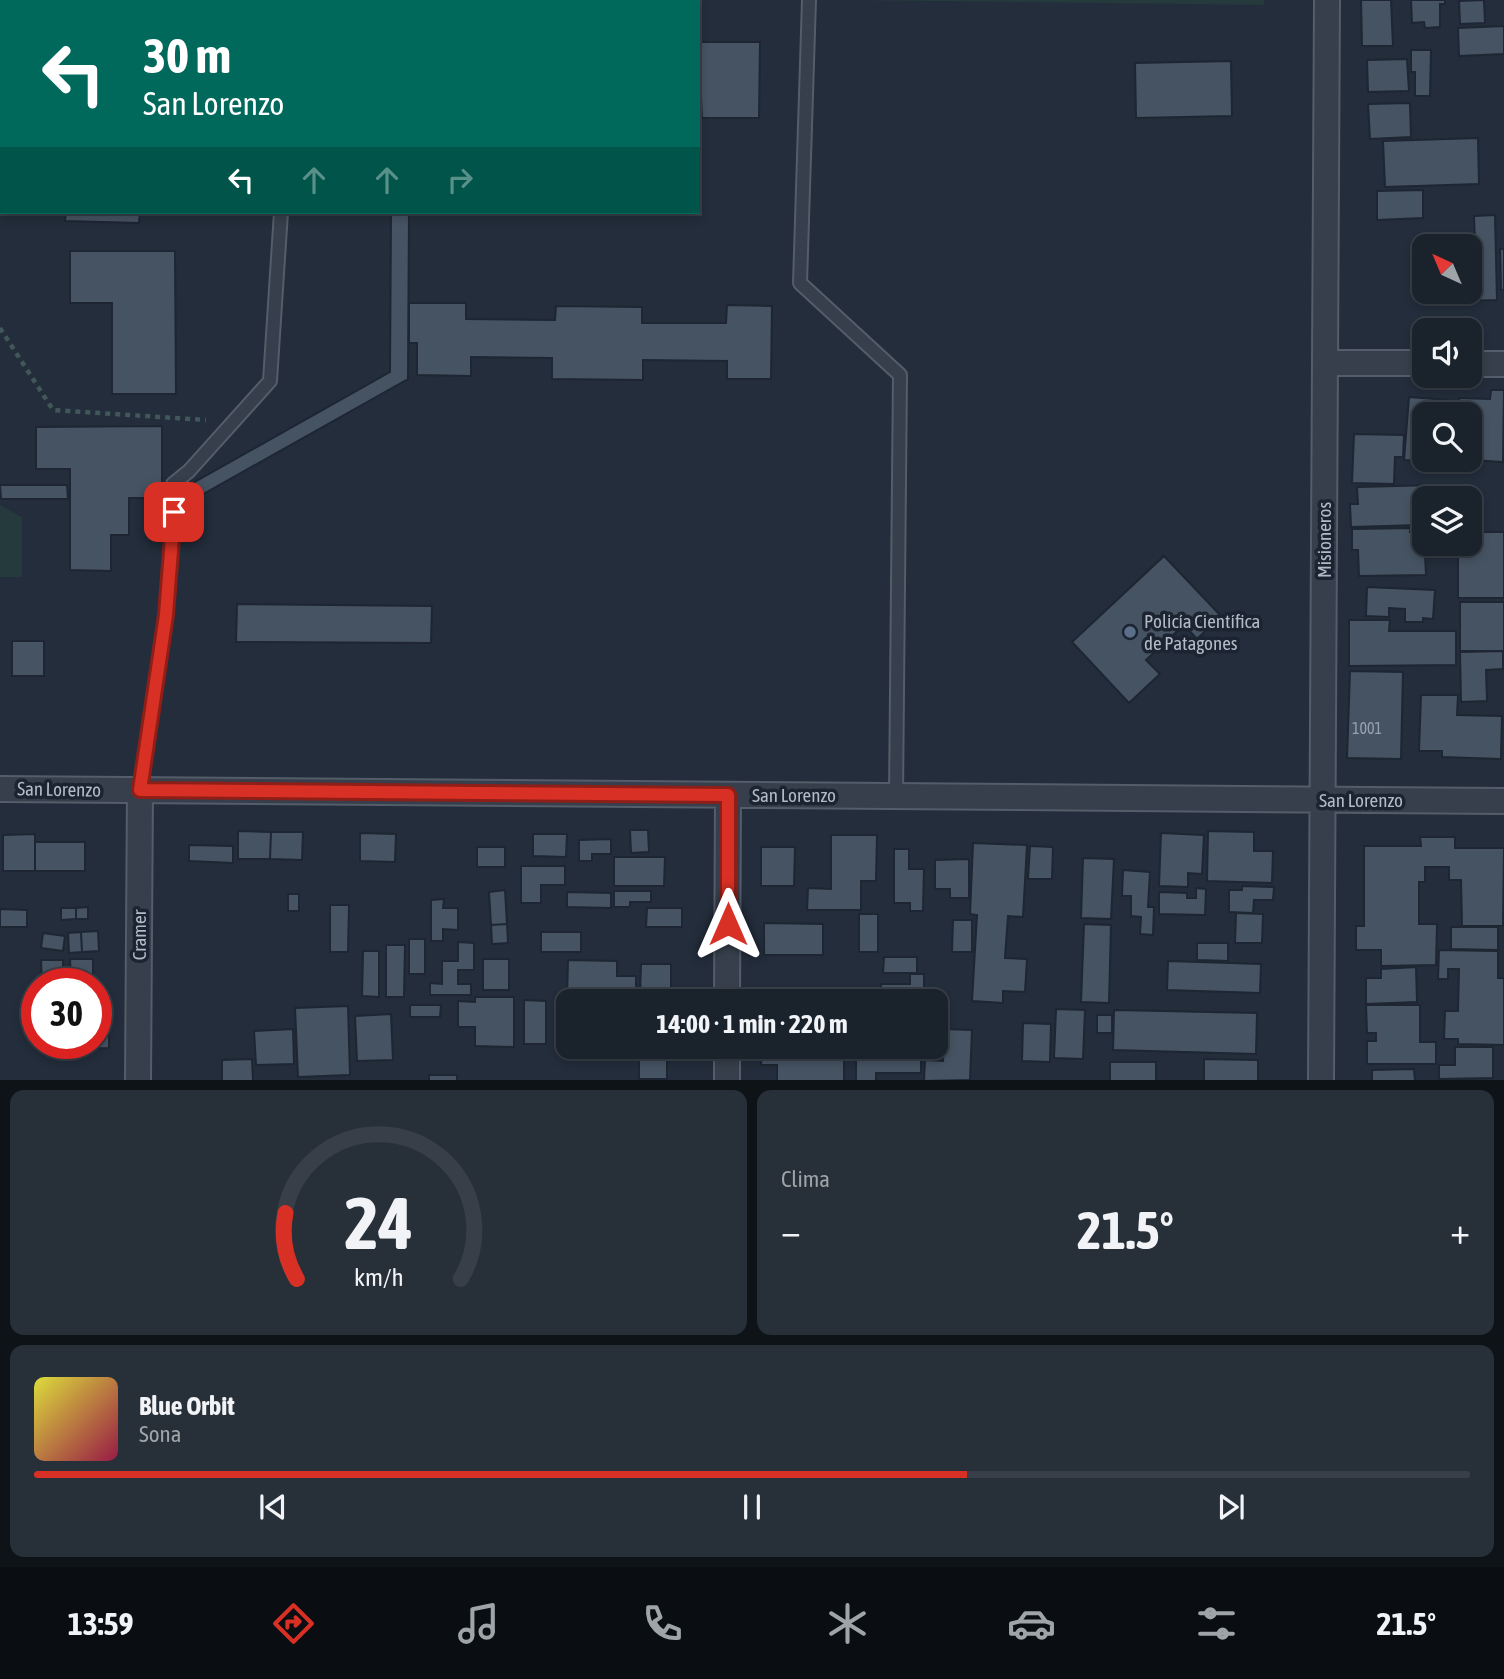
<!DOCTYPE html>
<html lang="es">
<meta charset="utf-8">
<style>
:root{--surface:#1a222c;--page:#272f38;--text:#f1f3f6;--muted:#9fa4a9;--line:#383f48;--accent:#d93025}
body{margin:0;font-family:"Asap Condensed",sans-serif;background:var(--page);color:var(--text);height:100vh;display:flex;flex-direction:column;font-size:26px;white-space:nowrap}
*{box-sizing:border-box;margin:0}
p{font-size:23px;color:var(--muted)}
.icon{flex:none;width:38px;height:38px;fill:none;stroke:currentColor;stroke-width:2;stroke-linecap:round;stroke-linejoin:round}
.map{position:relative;height:1080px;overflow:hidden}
.side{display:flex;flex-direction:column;gap:10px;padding:10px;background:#0e1318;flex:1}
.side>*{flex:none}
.hud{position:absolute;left:0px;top:0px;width:700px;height:214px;box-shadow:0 4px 10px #0003,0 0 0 2px var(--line);background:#00695c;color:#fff;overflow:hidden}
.needle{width:46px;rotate:316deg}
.buttons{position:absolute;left:1412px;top:234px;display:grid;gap:14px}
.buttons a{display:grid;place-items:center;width:70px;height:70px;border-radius:14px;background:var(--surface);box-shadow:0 4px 10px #0003,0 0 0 2px var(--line);font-size:35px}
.speed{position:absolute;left:21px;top:968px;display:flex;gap:14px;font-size:35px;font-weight:700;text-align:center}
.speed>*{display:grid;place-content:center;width:91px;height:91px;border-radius:50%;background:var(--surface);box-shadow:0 4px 10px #0003,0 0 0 2px var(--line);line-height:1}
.speed .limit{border:10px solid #d22;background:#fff;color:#111}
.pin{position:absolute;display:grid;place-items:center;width:60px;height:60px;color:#fff;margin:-30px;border-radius:14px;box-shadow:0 4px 10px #0006}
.me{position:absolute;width:77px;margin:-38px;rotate:0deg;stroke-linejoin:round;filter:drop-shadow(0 0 5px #0008)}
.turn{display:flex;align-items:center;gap:24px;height:147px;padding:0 28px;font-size:32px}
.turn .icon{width:91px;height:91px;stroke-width:2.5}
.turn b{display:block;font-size:49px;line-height:60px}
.lanes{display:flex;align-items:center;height:66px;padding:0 28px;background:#0003;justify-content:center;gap:35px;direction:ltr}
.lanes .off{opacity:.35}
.big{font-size:52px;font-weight:700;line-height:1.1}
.side .card{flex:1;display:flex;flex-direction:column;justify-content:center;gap:10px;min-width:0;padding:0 24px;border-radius:14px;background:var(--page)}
.side .dial{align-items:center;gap:0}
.dial svg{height:182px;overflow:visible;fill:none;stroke:var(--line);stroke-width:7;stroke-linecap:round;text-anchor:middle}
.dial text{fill:var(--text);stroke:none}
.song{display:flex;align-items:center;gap:21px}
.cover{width:84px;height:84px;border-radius:10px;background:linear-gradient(135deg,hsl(60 70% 55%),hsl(340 70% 35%))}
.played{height:7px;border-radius:4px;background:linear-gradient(90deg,var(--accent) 65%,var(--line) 65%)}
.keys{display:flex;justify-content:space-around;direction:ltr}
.heat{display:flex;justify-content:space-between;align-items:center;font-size:38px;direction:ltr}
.side .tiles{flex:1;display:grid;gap:10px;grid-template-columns:1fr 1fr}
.card:last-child{grid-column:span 2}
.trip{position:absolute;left:556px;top:989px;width:392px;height:70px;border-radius:14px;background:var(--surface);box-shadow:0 4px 10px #0003,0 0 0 2px var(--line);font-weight:700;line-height:70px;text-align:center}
.tabs{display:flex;height:112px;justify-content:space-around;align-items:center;background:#0a0e12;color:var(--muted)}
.tabs .icon{width:49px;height:49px}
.tabs .active{color:var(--accent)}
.tabs b{font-size:32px;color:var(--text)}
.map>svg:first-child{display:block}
</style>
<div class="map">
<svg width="1504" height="1081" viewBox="0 0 1504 1081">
<rect width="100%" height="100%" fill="#232d3b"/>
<path fill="#243a3c" d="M 843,0 L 1264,0 L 1264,5 Z
M 0,505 L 22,517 L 22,577 L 0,577 Z"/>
<path fill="#465362" stroke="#1d2632" stroke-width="2" d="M 1361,0 L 1391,0 L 1393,46 L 1362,46 Z
M 1411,0 L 1445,0 L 1445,4 L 1440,4 L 1440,27 L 1425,28 L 1424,22 L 1412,23 Z
M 1484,0 L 1485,23 L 1460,24 L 1459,1 Z
M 1504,26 L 1504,54 L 1459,56 L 1458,28 Z
M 699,42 L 760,42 L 759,118 L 702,118 L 701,98 L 698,98 Z
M 1411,50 L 1431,50 L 1430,96 L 1415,96 L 1415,72 L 1411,72 Z
M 1407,59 L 1409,91 L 1368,92 L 1367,60 Z
M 1231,61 L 1232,116 L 1136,118 L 1135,63 Z
M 1410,103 L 1411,137 L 1370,139 L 1368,104 Z
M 1478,138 L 1479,184 L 1385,187 L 1383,141 Z
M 1423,190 L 1423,218 L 1377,220 L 1377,191 Z
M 66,212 L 140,212 L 139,223 L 65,221 Z
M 391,212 L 409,212 L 408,379 L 182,506 L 182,511 L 155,512 L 155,498 L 163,499 L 162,484 L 182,484 L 182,489 L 390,372 Z
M 1495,215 L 1497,300 L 1426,302 L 1426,292 L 1470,292 L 1470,247 L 1425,247 L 1424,235 L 1443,235 L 1443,243 L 1475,242 L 1474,216 Z
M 1500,249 L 1504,249 L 1504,290 L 1501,290 Z
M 70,251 L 175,251 L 176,394 L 112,394 L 112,303 L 70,303 Z
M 409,303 L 466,303 L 466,319 L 555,320 L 556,306 L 642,307 L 642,323 L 726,323 L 727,305 L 772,306 L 771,379 L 727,379 L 727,361 L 643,360 L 643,380 L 552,379 L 552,358 L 471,357 L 471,376 L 417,375 L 417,343 L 409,343 Z
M 1491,390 L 1504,390 L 1503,462 L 1470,460 L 1470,415 L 1458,415 L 1459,398 L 1490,399 Z
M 1409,397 L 1448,400 L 1447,412 L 1457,412 L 1457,415 L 1424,415 L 1424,460 L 1443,460 L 1443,462 L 1404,460 Z
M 162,426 L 162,498 L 129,498 L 129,535 L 111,535 L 111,571 L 70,570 L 70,469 L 36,469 L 36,427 Z
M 1354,434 L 1404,435 L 1403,457 L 1395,457 L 1394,484 L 1352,483 Z
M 0,485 L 67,485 L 68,499 L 1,499 Z
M 1436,485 L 1437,499 L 1424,499 L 1424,508 L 1420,508 L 1421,525 L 1351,527 L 1350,504 L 1358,504 L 1357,487 Z
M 1470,524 L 1475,524 L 1474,532 L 1504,532 L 1504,598 L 1458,598 L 1458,544 L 1470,544 Z
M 1411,528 L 1410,532 L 1424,532 L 1426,575 L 1359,576 L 1358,550 L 1352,550 L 1352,529 Z
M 1164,556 L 1221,616 L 1197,639 L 1184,625 L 1146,660 L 1160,674 L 1129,703 L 1072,642 Z
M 1367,587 L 1435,590 L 1433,619 L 1423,618 L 1423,622 L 1405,622 L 1405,609 L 1389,608 L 1389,617 L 1366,616 Z
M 1460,602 L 1504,602 L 1504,651 L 1460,651 Z
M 237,604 L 432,606 L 431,643 L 236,642 Z
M 1349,620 L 1390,620 L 1389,631 L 1456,631 L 1456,665 L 1349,666 Z
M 12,641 L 44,641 L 44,676 L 12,676 Z
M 1503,651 L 1503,669 L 1486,670 L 1487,701 L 1461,702 L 1460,652 Z
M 1350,671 L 1403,672 L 1401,759 L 1347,758 Z
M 1421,695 L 1458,695 L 1457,715 L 1502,716 L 1501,759 L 1442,757 L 1442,751 L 1419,751 Z
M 630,830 L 648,830 L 649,852 L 631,853 Z
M 238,831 L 271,832 L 270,859 L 238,859 Z
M 1208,831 L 1254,832 L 1254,851 L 1273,851 L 1272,883 L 1207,881 Z
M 271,832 L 303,832 L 302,860 L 270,859 Z
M 360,833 L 396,834 L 395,862 L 360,861 Z
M 1161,833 L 1204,835 L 1202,874 L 1188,873 L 1188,887 L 1159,886 Z
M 35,834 L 35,871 L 3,871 L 3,835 Z
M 533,834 L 567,834 L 566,857 L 533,856 Z
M 831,835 L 877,835 L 876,881 L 861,881 L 861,910 L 807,910 L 808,888 L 831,889 Z
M 1420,837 L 1455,837 L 1455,848 L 1504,848 L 1503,926 L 1462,926 L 1461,880 L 1449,880 L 1449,867 L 1425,867 L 1425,882 L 1419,882 L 1419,924 L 1437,924 L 1436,965 L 1381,966 L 1381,950 L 1356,950 L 1356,926 L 1364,926 L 1364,846 L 1421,846 Z
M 611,839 L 611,854 L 592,854 L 592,861 L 579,861 L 579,840 Z
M 35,842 L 85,842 L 85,871 L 35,871 Z
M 973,843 L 1027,845 L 1023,917 L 1008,916 L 1005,958 L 1027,959 L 1025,992 L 1003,991 L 1003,1003 L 972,1001 L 977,915 L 970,914 Z
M 189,845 L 233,846 L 233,863 L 189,861 Z
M 1030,846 L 1053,847 L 1052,879 L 1028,879 Z
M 477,847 L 505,847 L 505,867 L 477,867 Z
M 761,847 L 795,847 L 794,886 L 761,886 Z
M 894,849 L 909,849 L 909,869 L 924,869 L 923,911 L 910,911 L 910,903 L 894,903 Z
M 614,857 L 665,857 L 664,886 L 614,886 Z
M 1083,858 L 1114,859 L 1111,919 L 1081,918 Z
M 969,859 L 969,898 L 950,898 L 950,889 L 935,889 L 935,860 Z
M 521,866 L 565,866 L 565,885 L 541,885 L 541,903 L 521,903 Z
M 1123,870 L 1150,872 L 1148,907 L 1154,907 L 1153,935 L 1140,934 L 1141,917 L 1131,916 L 1131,896 L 1122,896 Z
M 1242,886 L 1274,887 L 1273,900 L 1254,900 L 1253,913 L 1229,912 L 1229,890 L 1242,890 Z
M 1196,888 L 1206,889 L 1205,915 L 1159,914 L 1159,892 L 1187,893 L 1187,898 L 1196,898 Z
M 505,890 L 507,924 L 491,925 L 489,892 Z
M 614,891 L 651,891 L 651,902 L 630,902 L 630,907 L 614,907 Z
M 567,892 L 611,893 L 611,908 L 567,907 Z
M 288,894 L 299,894 L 299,911 L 288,911 Z
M 444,899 L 443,908 L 458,908 L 458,930 L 443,929 L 443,941 L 431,941 L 431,900 Z
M 330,905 L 349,905 L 348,952 L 330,952 Z
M 88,907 L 88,919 L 76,919 L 76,908 Z
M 61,908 L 76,908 L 76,919 L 61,920 Z
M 647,908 L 682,908 L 682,927 L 646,927 Z
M 0,909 L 27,910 L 27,927 L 0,927 Z
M 1236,913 L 1263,914 L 1262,943 L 1235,943 Z
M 859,914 L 878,914 L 878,952 L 859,952 Z
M 953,920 L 972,920 L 972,952 L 952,952 Z
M 764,923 L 823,924 L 823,955 L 764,955 Z
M 507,924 L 508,943 L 492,944 L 491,925 Z
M 1084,924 L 1111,925 L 1109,1003 L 1081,1002 Z
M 1451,927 L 1498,927 L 1498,950 L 1451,949 Z
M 98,931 L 99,951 L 82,952 L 81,932 Z
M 81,932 L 82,952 L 69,953 L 68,933 Z
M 541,932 L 581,932 L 581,952 L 541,952 Z
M 43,933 L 65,936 L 63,951 L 41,948 Z
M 409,939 L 425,939 L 425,974 L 409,974 Z
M 458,942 L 474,943 L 474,970 L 458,970 L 458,984 L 471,984 L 471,995 L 430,995 L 430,983 L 442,984 L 442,961 L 458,961 Z
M 1197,943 L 1228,943 L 1228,961 L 1197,960 Z
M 386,945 L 405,945 L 404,997 L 386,997 Z
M 1439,950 L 1498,951 L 1498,978 L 1504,978 L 1504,1045 L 1458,1044 L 1458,1039 L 1444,1039 L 1445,1011 L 1458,1011 L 1459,969 L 1448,969 L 1448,979 L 1438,979 Z
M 363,951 L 379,951 L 379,997 L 362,996 Z
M 884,957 L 917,957 L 917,973 L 883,973 Z
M 70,959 L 93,959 L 93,984 L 71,984 Z
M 483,959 L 509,959 L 509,990 L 483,990 Z
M 41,960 L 63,960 L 63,984 L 42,984 Z
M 568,960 L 617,961 L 617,976 L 636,976 L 636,997 L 567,997 Z
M 1168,961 L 1261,964 L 1260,993 L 1167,990 Z
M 641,964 L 671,964 L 671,995 L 640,995 Z
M 1416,967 L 1417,1002 L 1366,1004 L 1366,978 L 1381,978 L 1381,969 Z
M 910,974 L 924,974 L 924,1001 L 881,1001 L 881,984 L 910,984 Z
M 475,997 L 514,997 L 514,1047 L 475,1046 L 475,1027 L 458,1027 L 458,1001 L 475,1002 Z
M 524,1000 L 546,1001 L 546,1044 L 524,1044 Z
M 410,1005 L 441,1005 L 440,1017 L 410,1017 Z
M 1366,1005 L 1420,1005 L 1420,1042 L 1436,1042 L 1436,1064 L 1367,1064 L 1367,1041 L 1376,1041 L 1376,1033 L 1367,1033 Z
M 348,1006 L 350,1075 L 298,1077 L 295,1008 Z
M 1056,1009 L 1085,1010 L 1083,1059 L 1054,1058 Z
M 1114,1010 L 1257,1013 L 1256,1054 L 1113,1050 Z
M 391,1014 L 393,1060 L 357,1061 L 355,1016 Z
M 1097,1015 L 1112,1015 L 1112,1033 L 1097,1033 Z
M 109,1020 L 109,1048 L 78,1049 L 78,1043 L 96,1043 L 96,1021 Z
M 1023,1023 L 1051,1024 L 1050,1062 L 1022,1061 Z
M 293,1029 L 294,1064 L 256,1065 L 254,1031 Z
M 944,1029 L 972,1030 L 970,1080 L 924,1081 L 925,1060 L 943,1061 Z
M 47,1043 L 78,1043 L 78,1049 L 47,1050 Z
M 762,1047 L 844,1048 L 844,1081 L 777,1081 L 777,1065 L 761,1065 Z
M 1455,1047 L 1493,1047 L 1493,1078 L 1439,1079 L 1439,1065 L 1455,1065 Z
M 856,1049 L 921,1049 L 921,1073 L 876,1073 L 876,1081 L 856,1081 Z
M 639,1050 L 667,1050 L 667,1079 L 639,1079 Z
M 252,1059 L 253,1081 L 222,1081 L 222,1060 Z
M 1204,1059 L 1258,1060 L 1258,1081 L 1204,1081 Z
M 1110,1062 L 1156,1062 L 1156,1081 L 1110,1081 Z
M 1414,1069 L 1415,1081 L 1372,1081 L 1372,1070 Z
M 429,1075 L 457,1075 L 457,1081 L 429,1081 Z"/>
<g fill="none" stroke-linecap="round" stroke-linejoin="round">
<defs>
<path id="service" d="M 277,0 L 277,2
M 809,0 L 800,283 L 900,375 L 896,796
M 173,484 L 189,471 L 270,381 L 281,212
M 140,790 L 166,615 L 174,512"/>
<path id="minor" d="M 1325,363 L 1424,363
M 1470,364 L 1504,364
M 0,789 L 1504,801
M 727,1001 L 728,795
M 138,1081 L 140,790
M 727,1081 L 727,1046
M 1321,1081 L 1327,0"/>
</defs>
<use href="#service" stroke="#545d69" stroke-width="16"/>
<use href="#minor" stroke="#545d69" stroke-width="28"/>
<path stroke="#425759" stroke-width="4.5" stroke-dasharray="5 5" stroke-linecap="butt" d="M 0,328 L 53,410 L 206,420"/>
<use href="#service" stroke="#363f4b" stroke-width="12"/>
<use href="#minor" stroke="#363f4b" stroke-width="24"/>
</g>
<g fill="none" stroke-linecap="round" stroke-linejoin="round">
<defs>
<path id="route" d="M 174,512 L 166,615 L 140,790 L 728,795 L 728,924"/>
</defs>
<use href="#route" stroke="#8d1f18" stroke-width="18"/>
<use href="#route" stroke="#d93025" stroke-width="12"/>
</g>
<circle fill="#5c6f8a" stroke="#1b2430" stroke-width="2.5" cx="1130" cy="632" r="7"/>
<g text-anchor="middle" stroke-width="7" stroke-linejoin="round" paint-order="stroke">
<g font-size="16" fill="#97a0ae">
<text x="1367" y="734">1001</text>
</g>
<g font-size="19" fill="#b2bac7" stroke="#1b2430">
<text transform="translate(1324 540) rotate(-90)" y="7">Misioneros</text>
<text transform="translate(59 789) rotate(1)" y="7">San Lorenzo</text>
<text x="794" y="802">San Lorenzo</text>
<text x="1361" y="807">San Lorenzo</text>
<text transform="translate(139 935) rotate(-90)" y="7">Cramer</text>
</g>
<g font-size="19" fill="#b2bac7" stroke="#1b2430" text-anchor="start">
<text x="1144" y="628">Policía Científica<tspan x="1144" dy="22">de Patagones</tspan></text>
</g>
</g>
</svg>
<div class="buttons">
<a><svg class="needle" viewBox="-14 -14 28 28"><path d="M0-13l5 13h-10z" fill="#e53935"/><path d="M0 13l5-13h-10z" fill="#9fa4a9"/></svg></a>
<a><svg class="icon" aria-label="sound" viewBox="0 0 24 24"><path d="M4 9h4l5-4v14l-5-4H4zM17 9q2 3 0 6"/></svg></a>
<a><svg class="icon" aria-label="search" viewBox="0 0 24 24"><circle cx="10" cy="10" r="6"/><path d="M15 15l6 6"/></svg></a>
<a><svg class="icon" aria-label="layers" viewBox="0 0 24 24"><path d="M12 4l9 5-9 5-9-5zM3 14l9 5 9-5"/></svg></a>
</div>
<div class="speed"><div class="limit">30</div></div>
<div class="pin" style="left:174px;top:512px;background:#d93025"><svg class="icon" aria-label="arrive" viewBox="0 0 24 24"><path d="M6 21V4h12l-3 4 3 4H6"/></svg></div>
<svg class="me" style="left:728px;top:924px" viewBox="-20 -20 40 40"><path d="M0-17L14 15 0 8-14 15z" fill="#d93025" stroke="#fff" stroke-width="4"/></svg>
<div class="trip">14:00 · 1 min · 220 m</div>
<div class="hud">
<div class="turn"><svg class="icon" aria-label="left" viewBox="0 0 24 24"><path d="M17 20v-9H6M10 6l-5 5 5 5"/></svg><div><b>30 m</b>San Lorenzo</div></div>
<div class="lanes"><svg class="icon" aria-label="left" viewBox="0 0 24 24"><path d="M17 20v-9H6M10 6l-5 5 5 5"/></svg><svg class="icon off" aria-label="ahead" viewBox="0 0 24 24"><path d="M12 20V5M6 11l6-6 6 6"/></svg><svg class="icon off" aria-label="ahead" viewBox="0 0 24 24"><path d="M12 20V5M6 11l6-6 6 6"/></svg><svg class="icon off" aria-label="right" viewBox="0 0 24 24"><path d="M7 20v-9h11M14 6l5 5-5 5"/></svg></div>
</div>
</div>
<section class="side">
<div class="tiles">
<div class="card dial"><svg viewBox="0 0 100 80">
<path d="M14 69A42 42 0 1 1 86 69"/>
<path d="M14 69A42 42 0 0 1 9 40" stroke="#d93025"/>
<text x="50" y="56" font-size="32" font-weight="700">24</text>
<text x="50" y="72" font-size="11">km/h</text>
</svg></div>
<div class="card"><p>Clima</p>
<div class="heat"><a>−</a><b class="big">21.5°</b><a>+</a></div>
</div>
<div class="card">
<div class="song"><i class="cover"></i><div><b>Blue Orbit</b><p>Sona</p></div></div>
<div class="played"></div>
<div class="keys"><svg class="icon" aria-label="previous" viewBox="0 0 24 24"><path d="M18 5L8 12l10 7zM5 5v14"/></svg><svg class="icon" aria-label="pause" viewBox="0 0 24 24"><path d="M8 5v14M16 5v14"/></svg><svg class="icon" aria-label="next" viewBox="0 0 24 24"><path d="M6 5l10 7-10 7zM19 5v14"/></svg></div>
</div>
</div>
</section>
<nav class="tabs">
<b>13:59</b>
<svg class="icon active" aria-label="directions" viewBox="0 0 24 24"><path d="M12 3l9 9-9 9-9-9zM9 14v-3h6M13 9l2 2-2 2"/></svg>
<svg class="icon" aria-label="music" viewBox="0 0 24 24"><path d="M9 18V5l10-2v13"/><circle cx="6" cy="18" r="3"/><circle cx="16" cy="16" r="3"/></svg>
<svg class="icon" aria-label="phone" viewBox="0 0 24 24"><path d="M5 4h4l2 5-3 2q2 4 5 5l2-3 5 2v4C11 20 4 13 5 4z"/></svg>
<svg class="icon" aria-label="climate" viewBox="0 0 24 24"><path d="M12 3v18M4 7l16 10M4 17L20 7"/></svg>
<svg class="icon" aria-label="car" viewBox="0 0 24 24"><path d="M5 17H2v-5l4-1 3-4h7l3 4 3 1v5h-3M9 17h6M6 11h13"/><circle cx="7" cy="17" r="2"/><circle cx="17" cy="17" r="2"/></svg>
<svg class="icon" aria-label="filters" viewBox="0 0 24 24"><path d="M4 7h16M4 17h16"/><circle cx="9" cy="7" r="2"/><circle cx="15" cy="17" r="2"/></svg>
<b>21.5°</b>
</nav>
